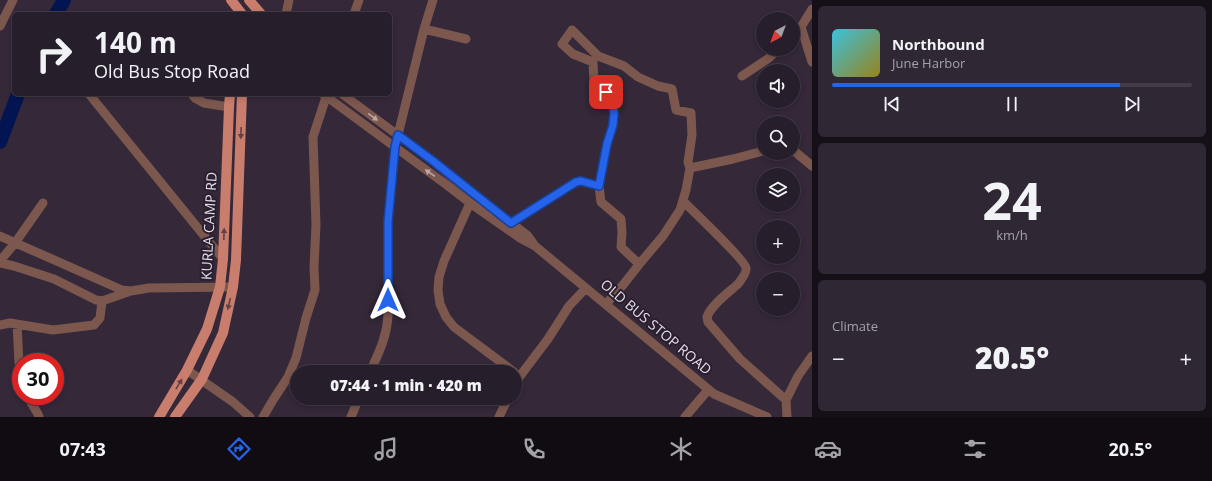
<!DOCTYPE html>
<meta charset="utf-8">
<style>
:root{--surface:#271e2b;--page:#2f2733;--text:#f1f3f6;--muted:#a4a2a9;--line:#433c47;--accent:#2563eb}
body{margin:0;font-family:"Open Sans",sans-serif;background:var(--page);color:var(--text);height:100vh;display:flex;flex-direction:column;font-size:15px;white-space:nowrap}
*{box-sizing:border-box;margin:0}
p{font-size:13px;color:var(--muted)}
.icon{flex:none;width:22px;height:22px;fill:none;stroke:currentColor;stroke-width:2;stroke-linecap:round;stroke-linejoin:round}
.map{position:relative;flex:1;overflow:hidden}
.drawer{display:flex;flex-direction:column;gap:6px;padding:6px;background:#151018;width:400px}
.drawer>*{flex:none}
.banner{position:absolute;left:12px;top:12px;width:380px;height:84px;border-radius:6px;box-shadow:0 2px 6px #0003,0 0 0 1px var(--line);background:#271e2b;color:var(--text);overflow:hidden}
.needle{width:26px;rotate:221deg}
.tools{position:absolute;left:756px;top:12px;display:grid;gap:8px}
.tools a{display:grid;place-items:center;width:44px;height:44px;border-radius:50%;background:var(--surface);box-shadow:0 2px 6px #0003,0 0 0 1px var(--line);font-size:20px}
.speed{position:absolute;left:12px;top:353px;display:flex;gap:8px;font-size:20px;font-weight:700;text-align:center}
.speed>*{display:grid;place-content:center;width:52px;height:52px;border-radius:50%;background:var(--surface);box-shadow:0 2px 6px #0003,0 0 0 1px var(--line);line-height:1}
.speed .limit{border:6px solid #d22;background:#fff;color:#111}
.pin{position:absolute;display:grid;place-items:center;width:34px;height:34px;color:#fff;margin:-17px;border-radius:8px;box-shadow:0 2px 6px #0006}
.me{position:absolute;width:44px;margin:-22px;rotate:0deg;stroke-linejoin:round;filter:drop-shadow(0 0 3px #0008)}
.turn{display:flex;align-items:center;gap:14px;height:84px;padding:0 16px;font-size:18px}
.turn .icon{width:52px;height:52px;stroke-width:2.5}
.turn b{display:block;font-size:28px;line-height:34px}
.big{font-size:30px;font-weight:800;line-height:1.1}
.drawer .tile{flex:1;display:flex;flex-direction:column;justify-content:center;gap:6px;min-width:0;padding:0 14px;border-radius:6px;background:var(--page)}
.drawer .dial{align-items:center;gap:0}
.dial b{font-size:52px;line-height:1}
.song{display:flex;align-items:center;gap:12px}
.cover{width:48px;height:48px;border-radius:6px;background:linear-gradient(135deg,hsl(190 70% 55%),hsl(50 70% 35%))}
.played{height:4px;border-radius:2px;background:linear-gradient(90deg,var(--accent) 80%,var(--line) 80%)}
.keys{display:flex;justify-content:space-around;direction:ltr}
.heat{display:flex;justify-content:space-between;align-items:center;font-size:22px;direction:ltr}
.trip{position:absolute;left:290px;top:365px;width:232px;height:40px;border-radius:20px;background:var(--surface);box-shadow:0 2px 6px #0003,0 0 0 1px var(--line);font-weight:800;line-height:40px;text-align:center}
.tabs{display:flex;height:64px;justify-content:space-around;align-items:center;background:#100c11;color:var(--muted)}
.tabs .icon{width:28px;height:28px}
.tabs .current{color:var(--accent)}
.tabs b{font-size:18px;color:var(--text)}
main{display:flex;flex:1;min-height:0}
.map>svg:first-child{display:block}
</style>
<main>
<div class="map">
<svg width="812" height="417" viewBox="0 0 812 417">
<rect width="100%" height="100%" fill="#342839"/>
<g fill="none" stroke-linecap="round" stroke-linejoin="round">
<path stroke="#031453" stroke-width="14" d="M 56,14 L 64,0
M 0,142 L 18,94"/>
<path stroke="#7c574e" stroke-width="9" d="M 812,9 L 801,27 L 812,62
M 286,14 L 289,0
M 354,14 L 359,0
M 0,26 L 13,0
M 424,29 L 466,39
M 793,35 L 801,27
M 742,76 L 769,58 L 778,49
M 89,94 L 223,259
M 192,94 L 195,98 L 204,103 L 229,107
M 323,94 L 448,186 L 470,203 L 520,238 L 535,246 L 714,394 L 767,417
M 342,94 L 433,161 L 454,179 L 527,235 L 533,243
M 793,150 L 812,166
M 683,201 C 692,210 745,260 746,268 C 747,273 741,280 738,284 C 728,293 711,305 707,317 L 708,322 L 740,359 L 786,400
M 470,203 L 444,261 L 439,277 L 438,290 L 440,304 L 446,317 L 454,327 L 514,372
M 511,223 L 576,182 L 581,181 L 599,186
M 0,236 L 122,290 L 131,291 L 149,288 L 233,287
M 0,261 L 15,243 L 43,203
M 0,263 L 14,266 L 54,279 L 96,300 L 102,301 L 128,292
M 639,264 L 621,247 L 622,232 L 621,219 L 601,202 L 599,186 L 607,144 L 613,125 L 614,113 L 613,103 L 606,92 L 594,83 L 593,62 L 573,54 L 562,44 L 572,30 L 598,56 L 624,66 L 638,77 L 658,86 L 672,89 L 676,110 L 691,113 L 692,135 L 688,162 L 690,168
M 606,304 L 623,285 L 641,262 L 663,236 L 680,210 L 686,190 L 690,168 L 733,159 L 763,151
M 17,324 L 19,363 L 21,374
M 0,325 L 10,323 L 53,330 L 94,325 L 100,318 L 102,301
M 187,370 L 233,402 L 250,417
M 370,372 C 379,352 387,337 388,315 L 388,222 L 395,147 L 424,29 L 433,0
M 515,385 L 520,376 L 548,339 L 569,306 L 586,288
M 27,396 L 38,414 L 39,417
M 263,417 L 273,400 L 288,377 L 296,358 L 306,318 L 315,290 L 314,267 L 316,225 L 313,137 L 327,94
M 351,417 L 359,398
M 499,417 L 508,398
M 685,417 L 708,390
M 787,417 L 786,400 L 798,376 L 812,356"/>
<path stroke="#c97d6d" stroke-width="10" d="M 231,0 L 242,14
M 249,0 L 261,14
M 159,417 L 187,370 L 207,329 L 220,287 L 223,259 L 229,107 L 230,94
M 175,417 L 202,379 L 223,333 L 233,287 L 236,260 L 242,94"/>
</g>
<defs><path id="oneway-solid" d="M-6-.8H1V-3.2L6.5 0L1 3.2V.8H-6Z"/></defs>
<g fill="#baa7aa">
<use href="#oneway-solid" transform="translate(373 117) rotate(36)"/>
<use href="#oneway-solid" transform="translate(430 173) rotate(-145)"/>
</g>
<g fill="#624045">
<use href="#oneway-solid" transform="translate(241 133) rotate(92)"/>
<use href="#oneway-solid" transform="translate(224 234) rotate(-88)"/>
<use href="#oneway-solid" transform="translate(229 304) rotate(103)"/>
<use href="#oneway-solid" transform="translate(179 384) rotate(-59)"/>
</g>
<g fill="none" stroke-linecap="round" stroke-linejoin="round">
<defs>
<path id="route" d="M 388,300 L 388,222 L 395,147 L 398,135 L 433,161 L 511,223 L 576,182 L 581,181 L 599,186 L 607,144 L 613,125 L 614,113 L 612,103 L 606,92"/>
</defs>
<use href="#route" stroke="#184099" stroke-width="10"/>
<use href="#route" stroke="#2563eb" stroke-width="7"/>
</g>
<g text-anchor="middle" stroke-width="4" stroke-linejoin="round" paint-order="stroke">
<g font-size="14" fill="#e4dde8" stroke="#2a1f2f">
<text transform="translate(209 226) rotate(-87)" y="5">KURLA CAMP RD</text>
<text transform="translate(656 327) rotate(40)" y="5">OLD BUS STOP ROAD</text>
</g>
</g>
</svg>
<div class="tools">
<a><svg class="needle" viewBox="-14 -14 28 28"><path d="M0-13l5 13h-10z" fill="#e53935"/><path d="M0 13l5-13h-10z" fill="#a4a2a9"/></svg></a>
<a><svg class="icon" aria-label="sound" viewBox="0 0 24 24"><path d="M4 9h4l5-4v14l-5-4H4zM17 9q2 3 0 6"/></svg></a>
<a><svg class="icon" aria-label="search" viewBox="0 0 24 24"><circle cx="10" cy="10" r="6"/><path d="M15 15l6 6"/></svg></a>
<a><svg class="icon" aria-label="layers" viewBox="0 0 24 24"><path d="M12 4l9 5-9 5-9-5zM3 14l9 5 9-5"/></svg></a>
<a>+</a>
<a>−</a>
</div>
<div class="speed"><div class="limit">30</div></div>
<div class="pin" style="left:606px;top:92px;background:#d93025"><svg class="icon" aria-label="arrive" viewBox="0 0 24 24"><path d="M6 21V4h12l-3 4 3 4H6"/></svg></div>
<svg class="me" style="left:388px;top:300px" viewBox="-20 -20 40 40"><path d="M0-17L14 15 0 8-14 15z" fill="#2563eb" stroke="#fff" stroke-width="4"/></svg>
<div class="trip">07:44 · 1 min · 420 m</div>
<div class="banner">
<div class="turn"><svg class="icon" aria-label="right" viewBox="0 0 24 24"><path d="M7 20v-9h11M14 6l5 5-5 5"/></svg><div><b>140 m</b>Old Bus Stop Road</div></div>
</div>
</div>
<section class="drawer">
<div class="tile">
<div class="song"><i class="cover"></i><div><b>Northbound</b><p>June Harbor</p></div></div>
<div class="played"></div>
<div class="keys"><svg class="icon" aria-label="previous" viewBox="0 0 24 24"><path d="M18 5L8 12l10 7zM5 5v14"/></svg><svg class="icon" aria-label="pause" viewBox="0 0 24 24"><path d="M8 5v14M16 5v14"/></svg><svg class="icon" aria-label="next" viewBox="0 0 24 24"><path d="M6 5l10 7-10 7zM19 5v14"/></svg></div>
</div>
<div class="tile dial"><b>24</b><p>km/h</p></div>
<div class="tile"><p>Climate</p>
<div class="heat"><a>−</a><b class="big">20.5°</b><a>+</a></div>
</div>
</section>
</main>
<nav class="tabs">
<b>07:43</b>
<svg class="icon current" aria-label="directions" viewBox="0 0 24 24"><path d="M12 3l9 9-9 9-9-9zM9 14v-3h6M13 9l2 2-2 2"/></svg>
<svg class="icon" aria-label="music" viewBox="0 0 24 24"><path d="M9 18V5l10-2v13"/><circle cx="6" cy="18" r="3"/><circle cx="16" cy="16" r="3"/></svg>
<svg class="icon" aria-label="phone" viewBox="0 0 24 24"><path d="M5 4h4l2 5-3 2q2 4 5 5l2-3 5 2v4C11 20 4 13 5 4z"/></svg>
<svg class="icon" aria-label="climate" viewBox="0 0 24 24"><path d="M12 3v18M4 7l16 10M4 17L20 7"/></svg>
<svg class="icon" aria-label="car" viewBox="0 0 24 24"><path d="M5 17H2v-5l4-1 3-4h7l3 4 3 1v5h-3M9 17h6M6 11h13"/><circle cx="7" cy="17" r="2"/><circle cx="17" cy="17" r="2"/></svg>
<svg class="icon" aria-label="filters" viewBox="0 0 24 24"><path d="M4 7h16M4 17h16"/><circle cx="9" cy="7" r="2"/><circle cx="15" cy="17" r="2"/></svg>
<b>20.5°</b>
</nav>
